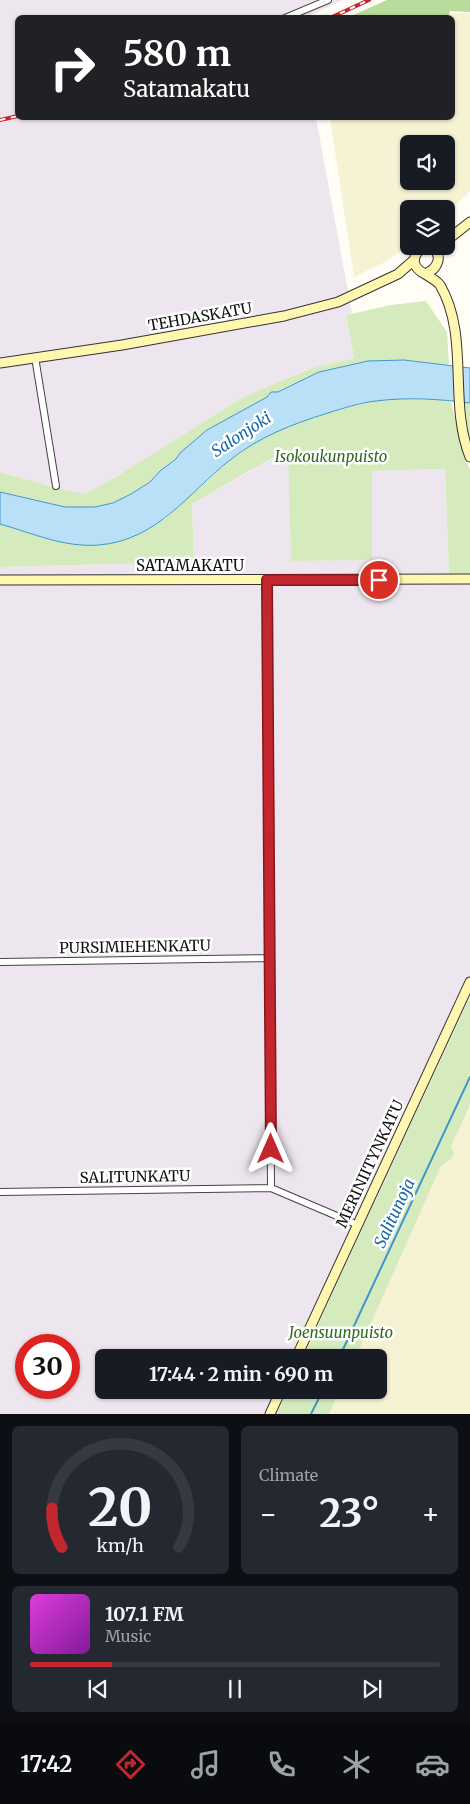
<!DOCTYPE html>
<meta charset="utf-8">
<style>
:root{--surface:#171b24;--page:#242831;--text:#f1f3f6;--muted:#9ea1a6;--line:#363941;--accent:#c4262e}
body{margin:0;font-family:Merriweather,serif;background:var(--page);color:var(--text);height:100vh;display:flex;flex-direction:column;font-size:19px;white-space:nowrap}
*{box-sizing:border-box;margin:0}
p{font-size:16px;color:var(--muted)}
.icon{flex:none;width:28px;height:28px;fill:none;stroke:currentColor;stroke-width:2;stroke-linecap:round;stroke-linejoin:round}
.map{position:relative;height:1414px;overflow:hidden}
.details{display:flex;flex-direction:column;gap:12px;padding:12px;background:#0d0f14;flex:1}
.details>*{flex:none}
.top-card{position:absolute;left:15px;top:15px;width:440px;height:105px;border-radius:8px;box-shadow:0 1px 4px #0004;background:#202124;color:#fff;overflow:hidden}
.tools{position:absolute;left:400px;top:135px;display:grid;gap:10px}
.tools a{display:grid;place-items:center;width:55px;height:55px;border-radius:8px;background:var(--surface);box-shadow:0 1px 4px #0004;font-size:25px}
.speed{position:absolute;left:15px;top:1334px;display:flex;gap:10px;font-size:25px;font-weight:700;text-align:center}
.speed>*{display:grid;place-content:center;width:65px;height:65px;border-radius:50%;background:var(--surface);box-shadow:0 1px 4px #0004;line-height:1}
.speed .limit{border:8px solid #d22;background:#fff;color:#111}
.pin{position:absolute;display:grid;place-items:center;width:42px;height:42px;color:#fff;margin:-21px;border:2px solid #fff;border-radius:50%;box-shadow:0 1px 5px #0007}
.me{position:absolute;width:55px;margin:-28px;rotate:0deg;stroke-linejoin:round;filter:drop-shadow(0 0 4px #0008)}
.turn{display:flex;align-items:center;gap:18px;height:105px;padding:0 25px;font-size:22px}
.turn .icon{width:65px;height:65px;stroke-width:2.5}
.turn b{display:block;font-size:35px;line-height:42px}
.big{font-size:38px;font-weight:700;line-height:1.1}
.details .tile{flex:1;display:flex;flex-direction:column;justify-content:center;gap:8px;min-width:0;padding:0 18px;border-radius:8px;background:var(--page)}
.details .dial{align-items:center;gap:0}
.dial svg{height:130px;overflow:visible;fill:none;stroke:var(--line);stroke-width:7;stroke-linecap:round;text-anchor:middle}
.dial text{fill:var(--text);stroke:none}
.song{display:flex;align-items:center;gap:15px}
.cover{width:60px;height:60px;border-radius:8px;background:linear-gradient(135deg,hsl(300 70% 55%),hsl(290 70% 35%))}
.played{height:5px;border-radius:2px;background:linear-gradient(90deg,var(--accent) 20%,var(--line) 20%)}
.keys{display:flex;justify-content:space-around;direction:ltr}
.heat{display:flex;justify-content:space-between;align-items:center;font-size:28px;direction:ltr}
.details .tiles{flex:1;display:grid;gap:12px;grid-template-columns:1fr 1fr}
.tile:last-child{grid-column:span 2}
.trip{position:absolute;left:95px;top:1349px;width:292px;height:50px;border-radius:8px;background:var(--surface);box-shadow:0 1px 4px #0004;font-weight:700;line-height:50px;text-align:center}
.menu{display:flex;height:80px;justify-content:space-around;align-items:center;background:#090b0e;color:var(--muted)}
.menu .icon{width:35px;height:35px}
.menu .current{color:var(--accent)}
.menu b{font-size:22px;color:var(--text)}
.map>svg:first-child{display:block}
</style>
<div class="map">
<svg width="470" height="1414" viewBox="0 0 470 1414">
<rect width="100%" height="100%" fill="#fffdf5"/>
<path fill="#eee6ef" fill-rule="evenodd" d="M 0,0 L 343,0 L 306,17 L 18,18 L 18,118 L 316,118 L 352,313 L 346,315 L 354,358 L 312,368 L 243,397 L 114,478 L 84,494 L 57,488 L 0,472 Z
M 289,449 L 291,561 L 372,559 L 372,471 L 445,469 L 449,574 L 470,573 L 470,997 L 303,1357 L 104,1358 L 104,1390 L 288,1390 L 276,1414 L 0,1414 L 0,567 L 194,562 L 192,504 ZM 26,1345 L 69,1345 L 69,1388 L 26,1388 Z"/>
<path fill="#f6f3d4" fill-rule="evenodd" d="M 460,13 L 470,13 L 470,191 L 446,214 L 446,209 L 409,209 L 409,246 L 383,263 L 354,277 L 330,118 L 452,118 L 452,18 L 449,17 L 450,14 ZM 409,144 L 446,144 L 446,181 L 409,181 Z
M 470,1105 L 470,1414 L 329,1414 L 340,1390 L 379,1390 L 379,1358 L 356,1357 L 441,1166 L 450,1160 L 451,1147 Z"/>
<path fill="#d5ebbd" d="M 426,301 L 447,332 L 449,365 L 405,360 L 368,361 L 319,372 L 278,392 L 271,392 L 267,397 L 207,430 L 180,453 L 176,459 L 160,471 L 150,482 L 131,494 L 113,503 L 95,507 L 65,507 L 0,492 L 0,472 L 57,488 L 84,494 L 114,478 L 243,397 L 312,368 L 354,358 L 346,315 L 391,305 Z
M 397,399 L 439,400 L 451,402 L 461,444 L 470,470 L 470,573 L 449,574 L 445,469 L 372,471 L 372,560 L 291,561 L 288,449 L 192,504 L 194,562 L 0,567 L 0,524 L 12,528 L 164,520 L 230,460 L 260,439 L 284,427 L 352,406 L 375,401 Z
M 465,403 L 470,403 L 470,445 L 469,445 Z
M 470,997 L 470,1105 L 451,1147 L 454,1154 L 450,1160 L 441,1166 L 356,1357 L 303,1357 Z
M 288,1390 L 340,1390 L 329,1414 L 276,1414 Z"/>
<path fill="#b9dc9c" d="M 387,0 L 470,0 L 470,12 L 450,11 L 448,18 L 349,17 Z"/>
<path fill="#b9e0f7" stroke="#3f96cf" d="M 404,360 L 470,368 L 470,403 C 439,399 407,397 376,401 C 359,403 344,408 328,413 C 292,424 259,437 230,460 C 188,493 158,540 99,545 C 65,548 32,533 0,524 L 0,492 L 65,507 L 95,507 L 113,503 L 131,494 L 150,482 L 160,471 L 176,459 L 180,453 L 207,430 L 267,397 L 271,392 L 278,392 L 319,372 L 368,361 Z"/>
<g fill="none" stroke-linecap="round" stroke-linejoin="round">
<path stroke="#3f96cf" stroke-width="2" d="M 339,1358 L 470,1077
M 311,1414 L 323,1390"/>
<defs>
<path id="street" d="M 285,18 L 328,0
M 35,357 L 56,486
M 267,580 L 271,1188 L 358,1225
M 0,962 L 270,958
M 0,1192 L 271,1188"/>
<path id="secondary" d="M 446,241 L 470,222
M 431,247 C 444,255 438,269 425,274 C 413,268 411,259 420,249 L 433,246
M 425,274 C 430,277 437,281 440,285 C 470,336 448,402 470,457
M 0,363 L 122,345 L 284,316 L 338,302 L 398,274 L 414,260
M 0,580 L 470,579
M 296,1358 L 470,982
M 270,1414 L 281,1390"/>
</defs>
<use href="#street" stroke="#444" stroke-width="8"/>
<use href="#secondary" stroke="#333" stroke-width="11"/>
<use href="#street" stroke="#fff" stroke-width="6"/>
<use href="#secondary" stroke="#fff6b0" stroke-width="9"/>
<defs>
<path id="rail" d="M 330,18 L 369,0
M 0,120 L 18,116"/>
</defs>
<use href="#rail" stroke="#c4262e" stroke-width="4"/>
<use href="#rail" stroke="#fff" stroke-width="2" stroke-dasharray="5.5" stroke-linecap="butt"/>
</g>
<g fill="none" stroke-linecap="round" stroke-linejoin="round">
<defs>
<path id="route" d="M 271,1149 L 267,580 L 379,580"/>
</defs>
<use href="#route" stroke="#7f191e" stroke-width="12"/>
<use href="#route" stroke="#c4262e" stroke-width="9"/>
</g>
<g text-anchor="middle" stroke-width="5" stroke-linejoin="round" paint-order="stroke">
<g font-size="15" fill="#111" stroke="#fff">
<text transform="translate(200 317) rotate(-10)" y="5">TEHDASKATU</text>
<text x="190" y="571">SATAMAKATU</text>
<text transform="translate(135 947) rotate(-1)" y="5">PURSIMIEHENKATU</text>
<text transform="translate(370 1164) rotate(-65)" y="5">MERINIITYNKATU</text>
<text transform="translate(135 1177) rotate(-1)" y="5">SALITUNKATU</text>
</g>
<g font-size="15" font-style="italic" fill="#2f6b1f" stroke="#fff">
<text x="331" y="462">Isokoukunpuisto</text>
<text x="341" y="1338">Joensuunpuisto</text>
</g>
<g font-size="16" font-style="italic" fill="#1768a6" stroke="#fff">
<text transform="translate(241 434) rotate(-33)" y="6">Salonjoki</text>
<text transform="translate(394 1213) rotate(-65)" y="6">Salitunoja</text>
</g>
</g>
</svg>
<div class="tools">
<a><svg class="icon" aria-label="sound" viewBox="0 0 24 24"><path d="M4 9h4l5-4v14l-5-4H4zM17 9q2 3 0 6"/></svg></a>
<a><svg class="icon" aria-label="layers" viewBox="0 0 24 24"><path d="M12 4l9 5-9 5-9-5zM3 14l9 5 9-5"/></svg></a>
</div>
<div class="speed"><div class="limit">30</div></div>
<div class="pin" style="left:379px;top:580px;background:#d93025"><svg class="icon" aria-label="arrive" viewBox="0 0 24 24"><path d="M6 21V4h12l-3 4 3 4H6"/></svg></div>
<svg class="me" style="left:271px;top:1149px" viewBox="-20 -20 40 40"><path d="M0-17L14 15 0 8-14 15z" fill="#c4262e" stroke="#fff" stroke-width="4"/></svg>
<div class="trip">17:44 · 2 min · 690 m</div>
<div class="top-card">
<div class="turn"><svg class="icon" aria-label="right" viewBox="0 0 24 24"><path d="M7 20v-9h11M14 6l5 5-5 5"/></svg><div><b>580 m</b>Satamakatu</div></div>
</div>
</div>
<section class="details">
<div class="tiles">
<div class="tile dial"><svg viewBox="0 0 100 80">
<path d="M14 69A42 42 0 1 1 86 69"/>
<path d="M14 69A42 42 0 0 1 8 45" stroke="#c4262e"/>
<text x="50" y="56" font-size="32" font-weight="700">20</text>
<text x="50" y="72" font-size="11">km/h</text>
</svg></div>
<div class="tile"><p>Climate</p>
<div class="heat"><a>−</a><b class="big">23°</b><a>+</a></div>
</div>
<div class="tile">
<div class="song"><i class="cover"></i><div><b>107.1 FM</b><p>Music</p></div></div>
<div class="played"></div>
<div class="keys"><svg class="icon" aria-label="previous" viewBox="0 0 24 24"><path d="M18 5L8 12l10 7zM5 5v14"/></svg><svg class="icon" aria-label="pause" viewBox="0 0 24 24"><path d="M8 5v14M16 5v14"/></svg><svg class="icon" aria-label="next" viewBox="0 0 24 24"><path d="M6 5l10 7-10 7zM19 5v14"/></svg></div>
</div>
</div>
</section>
<nav class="menu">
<b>17:42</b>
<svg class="icon current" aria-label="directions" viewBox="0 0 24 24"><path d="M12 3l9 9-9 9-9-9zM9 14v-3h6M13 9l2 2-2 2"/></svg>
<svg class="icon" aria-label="music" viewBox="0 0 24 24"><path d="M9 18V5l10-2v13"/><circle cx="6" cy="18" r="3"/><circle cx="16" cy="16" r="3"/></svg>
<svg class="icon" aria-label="phone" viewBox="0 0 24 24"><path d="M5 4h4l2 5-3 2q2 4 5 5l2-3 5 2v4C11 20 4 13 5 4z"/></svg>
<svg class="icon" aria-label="climate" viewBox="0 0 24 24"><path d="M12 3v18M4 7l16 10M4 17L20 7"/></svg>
<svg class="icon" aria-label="car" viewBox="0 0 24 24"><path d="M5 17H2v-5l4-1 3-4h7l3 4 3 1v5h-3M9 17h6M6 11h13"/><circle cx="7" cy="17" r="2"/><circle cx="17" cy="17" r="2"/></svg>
</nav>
